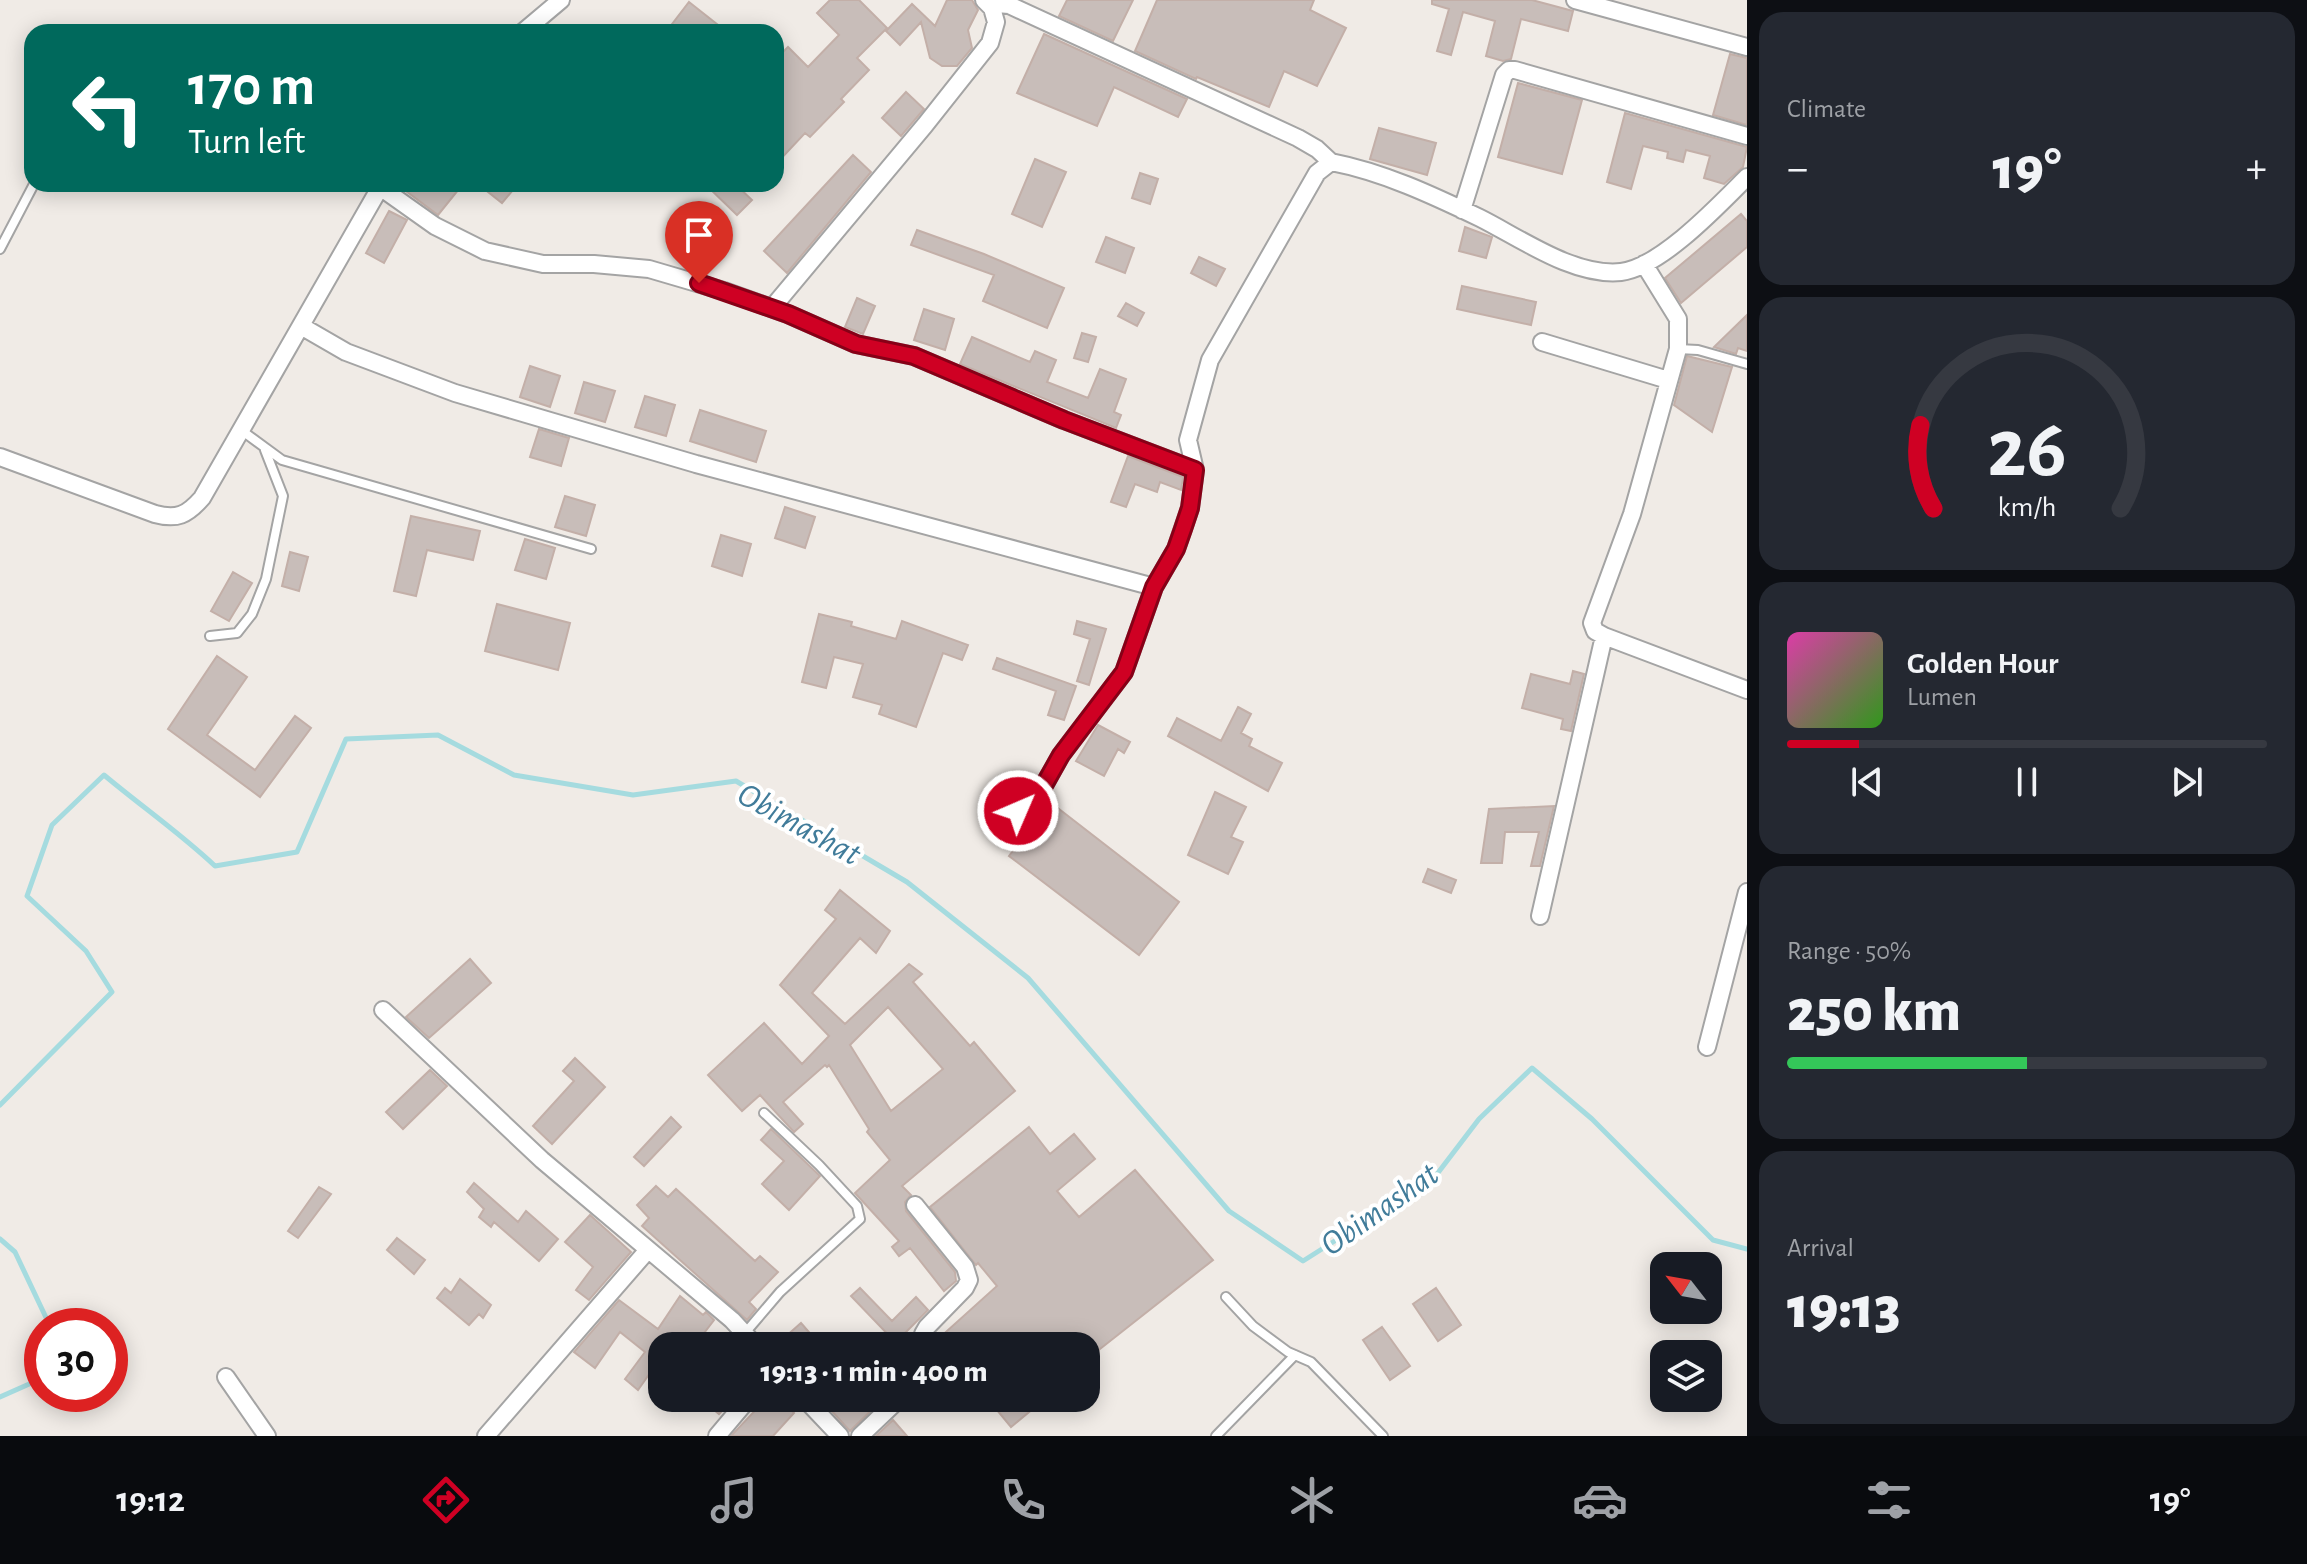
<!DOCTYPE html>
<meta charset="utf-8">
<style>
:root{--surface:#171b24;--page:#242831;--text:#f1f3f6;--muted:#9ea1a6;--line:#363941;--accent:#cf0023}
body{margin:0;font-family:"Alegreya Sans",sans-serif;background:var(--page);color:var(--text);height:100vh;display:flex;flex-direction:column;font-size:30px;white-space:nowrap}
*{box-sizing:border-box;margin:0}
p{font-size:26px;color:var(--muted)}
.icon{flex:none;width:44px;height:44px;fill:none;stroke:currentColor;stroke-width:2;stroke-linecap:round;stroke-linejoin:round}
.map{position:relative;flex:1;overflow:hidden}
.sheet{display:flex;flex-direction:column;gap:12px;padding:12px;background:#0d0f14;width:560px}
.sheet>*{flex:none}
.top-card{position:absolute;left:24px;top:24px;width:760px;height:168px;border-radius:24px;box-shadow:0 4px 20px #0003;background:#00695c;color:#fff;overflow:hidden}
.needle{width:52px;rotate:301deg}
.controls{position:absolute;left:1650px;top:1252px;display:grid;gap:16px}
.controls a{display:grid;place-items:center;width:72px;height:72px;border-radius:16px;background:var(--surface);box-shadow:0 4px 20px #0003;font-size:40px}
.speed{position:absolute;left:24px;top:1308px;display:flex;gap:16px;font-size:40px;font-weight:700;text-align:center}
.speed>*{display:grid;place-content:center;width:104px;height:104px;border-radius:50%;background:var(--surface);box-shadow:0 4px 20px #0003;line-height:1}
.speed .limit{border:12px solid #d22;background:#fff;color:#111}
.pin{position:absolute;display:grid;place-items:center;width:68px;height:68px;color:#fff;margin:-82px -34px;border-radius:50% 50% 50% 0;rotate:-45deg;box-shadow:0 0 8px #0007}
.pin .icon{rotate:45deg}
.me{position:absolute;width:88px;margin:-44px;rotate:45deg;stroke-linejoin:round;filter:drop-shadow(0 0 6px #0008)}
.turn{display:flex;align-items:center;gap:28px;height:168px;padding:0 32px;font-size:36px}
.turn .icon{width:104px;height:104px;stroke-width:2.5}
.turn b{display:block;font-size:56px;line-height:68px}
.big{font-size:60px;font-weight:800;line-height:1.1}
.sheet .tile{flex:1;display:flex;flex-direction:column;justify-content:center;gap:12px;min-width:0;padding:0 28px;border-radius:24px;background:var(--page)}
.sheet .dial{align-items:center;gap:0}
.dial svg{height:208px;overflow:visible;fill:none;stroke:var(--line);stroke-width:7;stroke-linecap:round;text-anchor:middle}
.dial text{fill:var(--text);stroke:none}
.song{display:flex;align-items:center;gap:24px}
.cover{width:96px;height:96px;border-radius:12px;background:linear-gradient(135deg,hsl(320 70% 55%),hsl(110 70% 35%))}
.played{height:8px;border-radius:4px;background:linear-gradient(90deg,var(--accent) 15%,var(--line) 15%)}
.keys{display:flex;justify-content:space-around;direction:ltr}
.heat{display:flex;justify-content:space-between;align-items:center;font-size:44px;direction:ltr}
.charge{height:12px;border-radius:6px;background:linear-gradient(90deg,#34c759 50%,var(--line) 0)}
.trip{position:absolute;left:648px;top:1332px;width:452px;height:80px;border-radius:24px;background:var(--surface);box-shadow:0 4px 20px #0003;font-weight:800;line-height:80px;text-align:center}
.tabs{display:flex;height:128px;justify-content:space-around;align-items:center;background:#090b0e;color:var(--muted)}
.tabs .icon{width:56px;height:56px}
.tabs .selected{color:var(--accent)}
.tabs b{font-size:36px;color:var(--text)}
main{display:flex;flex:1;min-height:0}
.map>svg:first-child{display:block}
</style>
<main>
<div class="map">
<svg width="1747" height="1436" viewBox="0 0 1747 1436">
<rect width="100%" height="100%" fill="#f0ebe6"/>
<g fill="none" stroke-linecap="round" stroke-linejoin="round">
<path stroke="#a5dbdf" stroke-width="5" d="M 0,1105 L 112,992 L 86,951 L 27,896 L 52,825 L 104,775 C 141,806 180,833 215,866 L 297,852 L 346,739 L 438,735 L 514,775 L 633,795 L 736,781 L 907,882 L 1028,978 L 1229,1211 L 1303,1261 L 1434,1178 L 1479,1119 L 1532,1068 L 1592,1119 L 1713,1240 L 1747,1249
M 0,1239 L 15,1252 L 50,1326
M 0,1397 L 36,1381 L 42,1375"/>
</g>
<path fill="#c8bdb9" stroke="#c3afa8" stroke-width="2" fill-rule="evenodd" d="M 830,0 L 859,0 L 887,28 L 857,58 L 869,70 L 841,99 L 844,102 L 810,137 L 805,133 L 776,164 L 776,59 L 788,47 L 808,67 L 839,35 L 817,13 Z
M 947,0 L 972,0 L 978,10 L 968,30 L 972,48 L 957,66 L 942,66 L 930,58 L 921,22 L 900,45 L 886,31 L 912,4 L 935,26 Z
M 1067,0 L 1133,0 L 1113,41 L 1059,16 Z
M 1157,0 L 1314,0 L 1310,10 L 1346,28 L 1317,86 L 1284,71 L 1269,107 L 1197,77 L 1196,79 L 1135,51 Z
M 1432,0 L 1532,0 L 1573,11 L 1568,31 L 1521,19 L 1511,59 L 1503,61 L 1486,56 L 1495,21 L 1463,12 L 1451,55 L 1437,51 L 1449,9 L 1432,4 Z
M 689,2 L 727,32 L 666,32 Z
M 1044,34 L 1187,99 L 1178,117 L 1114,87 L 1097,126 L 1017,93 Z
M 1730,54 L 1747,58 L 1747,125 L 1713,115 Z
M 1518,83 L 1582,100 L 1562,174 L 1498,157 Z
M 906,92 L 924,109 L 901,136 L 882,118 Z
M 1625,113 L 1747,147 L 1743,167 L 1724,184 L 1704,178 L 1710,156 L 1686,150 L 1683,162 L 1667,158 L 1668,152 L 1643,146 L 1631,189 L 1607,182 Z
M 1379,128 L 1436,143 L 1427,175 L 1370,159 Z
M 853,155 L 871,172 L 787,273 L 764,251 Z
M 1035,159 L 1066,172 L 1042,227 L 1012,214 Z
M 1140,173 L 1158,179 L 1150,204 L 1132,198 Z
M 412,184 L 463,184 L 438,215 L 406,191 Z
M 478,184 L 518,184 L 502,203 Z
M 705,184 L 735,184 L 752,200 L 737,215 Z
M 389,211 L 407,220 L 384,263 L 366,253 Z
M 1741,214 L 1747,221 L 1747,247 L 1681,303 L 1665,278 Z
M 1465,227 L 1492,237 L 1486,258 L 1459,251 Z
M 917,230 L 984,254 L 1064,288 L 1047,328 L 983,301 L 994,275 L 911,245 Z
M 1106,237 L 1134,248 L 1125,273 L 1096,262 Z
M 1199,257 L 1225,269 L 1216,286 L 1191,273 Z
M 1462,286 L 1536,302 L 1531,325 L 1457,309 Z
M 857,298 L 875,306 L 863,334 L 845,327 Z
M 1126,303 L 1144,313 L 1137,326 L 1118,316 Z
M 924,309 L 954,319 L 945,350 L 914,340 Z
M 1747,315 L 1747,351 L 1738,348 L 1736,354 L 1714,347 Z
M 1082,333 L 1096,337 L 1088,362 L 1074,358 Z
M 972,337 L 1030,362 L 1035,351 L 1056,360 L 1047,382 L 1088,398 L 1100,369 L 1126,379 L 1114,412 L 1121,415 L 1116,428 L 960,364 Z
M 1687,356 L 1732,367 L 1712,432 L 1674,405 Z
M 530,366 L 560,376 L 550,407 L 520,397 Z
M 584,382 L 615,391 L 605,422 L 575,413 Z
M 645,396 L 675,405 L 666,436 L 635,427 Z
M 700,410 L 766,431 L 756,462 L 690,441 Z
M 539,429 L 569,438 L 561,466 L 530,457 Z
M 1128,456 L 1183,477 L 1181,490 L 1160,482 L 1157,492 L 1135,484 L 1126,507 L 1111,502 Z
M 565,496 L 595,505 L 586,536 L 555,527 Z
M 785,507 L 815,517 L 805,548 L 775,538 Z
M 411,516 L 480,531 L 473,560 L 427,550 L 416,596 L 394,591 Z
M 721,535 L 751,544 L 742,576 L 712,566 Z
M 525,539 L 555,548 L 546,579 L 515,570 Z
M 290,552 L 308,557 L 299,591 L 282,586 Z
M 233,572 L 252,583 L 229,621 L 211,611 Z
M 497,604 L 570,623 L 558,670 L 485,651 Z
M 819,614 L 852,622 L 851,626 L 896,639 L 902,621 L 968,645 L 962,660 L 943,653 L 916,727 L 879,714 L 882,705 L 853,697 L 863,664 L 834,657 L 826,688 L 802,682 Z
M 1077,621 L 1106,629 L 1089,685 L 1077,681 L 1090,639 L 1074,634 Z
M 217,656 L 247,677 L 207,735 L 255,770 L 295,716 L 311,728 L 260,797 L 168,729 Z
M 997,658 L 1076,686 L 1064,720 L 1048,715 L 1056,691 L 993,669 Z
M 1573,671 L 1584,674 L 1571,731 L 1561,729 L 1563,719 L 1522,708 L 1531,674 L 1570,684 Z
M 1238,707 L 1251,714 L 1241,733 L 1252,739 L 1249,746 L 1282,763 L 1268,791 L 1168,736 L 1177,718 L 1221,741 Z
M 1098,725 L 1130,742 L 1124,753 L 1118,749 L 1104,776 L 1076,761 Z
M 1215,792 L 1246,807 L 1231,837 L 1243,842 L 1228,874 L 1188,855 Z
M 1050,802 L 1179,902 L 1139,955 L 1009,856 Z
M 1554,806 L 1540,866 L 1531,866 L 1539,832 L 1505,832 L 1502,863 L 1481,863 L 1489,809 Z
M 1428,869 L 1456,880 L 1451,893 L 1423,882 Z
M 840,890 L 890,931 L 876,953 L 860,938 L 812,993 L 845,1024 L 909,964 L 922,974 L 913,982 L 970,1046 L 974,1042 L 1015,1091 L 902,1186 L 911,1195 L 905,1202 L 906,1211 L 955,1272 L 956,1281 L 944,1291 L 910,1248 L 899,1256 L 892,1247 L 899,1241 L 855,1193 L 890,1160 L 867,1132 L 869,1129 L 829,1065 L 827,1067 L 825,1065 L 783,1102 L 803,1124 L 794,1132 L 760,1095 L 742,1111 L 708,1075 L 764,1023 L 802,1064 L 829,1036 L 780,985 L 836,919 L 825,910 ZM 888,1007 L 943,1069 L 891,1111 L 850,1045 Z
M 470,959 L 491,983 L 429,1038 L 406,1017 Z
M 575,1058 L 605,1087 L 552,1144 L 533,1126 L 574,1081 L 563,1071 Z
M 430,1070 L 447,1086 L 403,1129 L 386,1112 Z
M 671,1117 L 681,1127 L 644,1166 L 634,1157 Z
M 1029,1127 L 1050,1154 L 1074,1134 L 1095,1159 L 1057,1191 L 1079,1217 L 1135,1170 L 1213,1260 L 1086,1360 L 1086,1346 L 943,1346 L 937,1340 L 997,1286 L 978,1263 L 976,1265 L 930,1207 Z
M 771,1129 L 820,1176 L 789,1210 L 762,1184 L 784,1161 L 761,1140 Z
M 474,1183 L 518,1222 L 526,1211 L 558,1239 L 539,1261 L 494,1222 L 491,1227 L 479,1217 L 484,1209 L 467,1192 Z
M 656,1186 L 668,1197 L 676,1189 L 755,1261 L 760,1256 L 778,1272 L 749,1302 L 756,1309 L 747,1320 L 642,1226 L 649,1218 L 637,1205 Z
M 319,1187 L 331,1194 L 298,1238 L 288,1231 Z
M 590,1215 L 631,1252 L 589,1300 L 576,1290 L 593,1267 L 565,1242 Z
M 397,1238 L 425,1260 L 414,1274 L 387,1250 Z
M 460,1279 L 491,1305 L 483,1318 L 479,1314 L 469,1325 L 437,1298 L 445,1288 L 451,1293 Z
M 860,1288 L 892,1321 L 916,1297 L 928,1310 L 905,1333 L 912,1340 L 912,1346 L 899,1346 L 851,1296 Z
M 1436,1288 L 1461,1325 L 1438,1341 L 1413,1304 Z
M 680,1296 L 703,1315 L 706,1312 L 714,1320 L 698,1341 L 686,1333 L 675,1346 L 662,1346 L 662,1356 L 638,1390 L 625,1379 L 645,1352 L 620,1332 L 595,1368 L 574,1352 L 619,1300 L 658,1329 Z
M 801,1323 L 821,1346 L 775,1346 Z
M 1382,1327 L 1410,1366 L 1390,1380 L 1363,1340 Z
M 700,1398 L 734,1398 L 719,1414 Z
M 767,1398 L 781,1398 L 794,1413 L 773,1436 L 731,1436 Z
M 820,1398 L 884,1398 L 850,1431 Z
M 987,1398 L 1046,1398 L 1011,1427 Z
M 893,1420 L 907,1436 L 876,1436 Z"/>
<g fill="none" stroke-linecap="round" stroke-linejoin="round">
<defs>
<path id="service" d="M 0,249 L 34,184
M 1678,349 L 1698,350 L 1747,364
M 241,430 L 282,460 L 591,549
M 210,636 L 237,633 L 252,614 L 266,579 L 283,496 L 265,450
M 1226,1297 L 1253,1326 L 1288,1352 L 1311,1362 L 1383,1436
M 745,1333 L 780,1292 L 860,1219 L 857,1206 L 819,1165 L 764,1113
M 1216,1436 L 1295,1355"/>
<path id="minor" d="M 1575,0 L 1747,47
M 992,8 L 997,4 L 1009,5 L 1298,138 L 1317,149 L 1331,162
M 523,32 L 561,0
M 380,187 L 435,226 L 485,251 L 543,264 L 594,264 L 649,269 L 724,291 L 788,314 L 856,344 L 914,356 L 1064,420 L 1195,470
M 1462,210 L 1504,75 L 1509,70 L 1515,70 L 1747,136
M 1644,264 L 1678,319 L 1678,349 L 1632,514 L 1592,623 L 1595,631 L 1604,636 L 1747,690
M 777,302 L 925,125 L 990,43 L 996,22 L 992,8 L 984,0
M 301,326 L 346,352 L 455,393 L 696,464 L 1154,587
M 1542,342 L 1668,380
M 0,457 L 155,514 C 177,520 187,515 202,498 L 382,184
M 1018,811 L 1043,787 L 1061,755 L 1124,672 L 1154,587 L 1176,549 L 1190,508 L 1195,470 L 1188,440 L 1210,360 L 1317,173 L 1331,162 C 1383,172 1432,195 1480,218 C 1520,238 1574,277 1621,272 C 1661,267 1719,205 1747,177
M 1540,916 L 1604,636
M 383,1010 L 542,1160 L 732,1320 L 756,1346
M 1707,1047 L 1747,892
M 915,1205 L 965,1267 L 969,1280 L 965,1288 L 927,1327 L 923,1334 L 923,1346
M 226,1377 L 267,1436
M 804,1398 L 840,1436
M 486,1436 L 647,1251
M 717,1436 L 749,1398
M 860,1436 L 900,1398"/>
</defs>
<use href="#service" stroke="#a4a4a4" stroke-width="12"/>
<use href="#minor" stroke="#a4a4a4" stroke-width="20"/>
<use href="#service" stroke="#fff" stroke-width="8"/>
<use href="#minor" stroke="#fff" stroke-width="16"/>
</g>
<g fill="none" stroke-linecap="round" stroke-linejoin="round">
<defs>
<path id="route" d="M 699,283 L 788,314 L 856,344 L 914,356 L 1064,420 L 1195,470 L 1190,508 L 1183,529 L 1176,549 L 1154,587 L 1124,672 L 1061,755 L 1043,787 L 1018,811"/>
</defs>
<use href="#route" stroke="#870017" stroke-width="20"/>
<use href="#route" stroke="#cf0023" stroke-width="14"/>
</g>
<g text-anchor="middle" stroke-width="8" stroke-linejoin="round" paint-order="stroke">
<g font-size="34" font-style="italic" fill="#417c9a" stroke="#fff">
<text transform="translate(800 823) rotate(29)" y="12">Obimashat</text>
<text transform="translate(1379 1208) rotate(-35)" y="12">Obimashat</text>
</g>
</g>
</svg>
<div class="controls">
<a><svg class="needle" viewBox="-14 -14 28 28"><path d="M0-13l5 13h-10z" fill="#e53935"/><path d="M0 13l5-13h-10z" fill="#9ea1a6"/></svg></a>
<a><svg class="icon" aria-label="layers" viewBox="0 0 24 24"><path d="M12 4l9 5-9 5-9-5zM3 14l9 5 9-5"/></svg></a>
</div>
<div class="speed"><div class="limit">30</div></div>
<div class="pin" style="left:699px;top:283px;background:#d93025"><svg class="icon" aria-label="arrive" viewBox="0 0 24 24"><path d="M6 21V4h12l-3 4 3 4H6"/></svg></div>
<svg class="me" style="left:1018px;top:811px" viewBox="-20 -20 40 40"><circle r="17" fill="#cf0023" stroke="#fff" stroke-width="3"/><path d="M0-11L8 9 0 5-8 9z" fill="#fff"/></svg>
<div class="trip">19:13 · 1 min · 400 m</div>
<div class="top-card">
<div class="turn"><svg class="icon" aria-label="left" viewBox="0 0 24 24"><path d="M17 20v-9H6M10 6l-5 5 5 5"/></svg><div><b>170 m</b>Turn left</div></div>
</div>
</div>
<section class="sheet">
<div class="tile"><p>Climate</p>
<div class="heat"><a>−</a><b class="big">19°</b><a>+</a></div>
</div>
<div class="tile dial"><svg viewBox="0 0 100 80">
<path d="M14 69A42 42 0 1 1 86 69"/>
<path d="M14 69A42 42 0 0 1 9 37" stroke="#cf0023"/>
<text x="50" y="56" font-size="32" font-weight="700">26</text>
<text x="50" y="72" font-size="11">km/h</text>
</svg></div>
<div class="tile">
<div class="song"><i class="cover"></i><div><b>Golden Hour</b><p>Lumen</p></div></div>
<div class="played"></div>
<div class="keys"><svg class="icon" aria-label="previous" viewBox="0 0 24 24"><path d="M18 5L8 12l10 7zM5 5v14"/></svg><svg class="icon" aria-label="pause" viewBox="0 0 24 24"><path d="M8 5v14M16 5v14"/></svg><svg class="icon" aria-label="next" viewBox="0 0 24 24"><path d="M6 5l10 7-10 7zM19 5v14"/></svg></div>
</div>
<div class="tile"><p>Range · 50%</p><b class="big">250 km</b><div class="charge"></div></div>
<div class="tile"><p>Arrival</p><b class="big">19:13</b></div>
</section>
</main>
<nav class="tabs">
<b>19:12</b>
<svg class="icon selected" aria-label="directions" viewBox="0 0 24 24"><path d="M12 3l9 9-9 9-9-9zM9 14v-3h6M13 9l2 2-2 2"/></svg>
<svg class="icon" aria-label="music" viewBox="0 0 24 24"><path d="M9 18V5l10-2v13"/><circle cx="6" cy="18" r="3"/><circle cx="16" cy="16" r="3"/></svg>
<svg class="icon" aria-label="phone" viewBox="0 0 24 24"><path d="M5 4h4l2 5-3 2q2 4 5 5l2-3 5 2v4C11 20 4 13 5 4z"/></svg>
<svg class="icon" aria-label="climate" viewBox="0 0 24 24"><path d="M12 3v18M4 7l16 10M4 17L20 7"/></svg>
<svg class="icon" aria-label="car" viewBox="0 0 24 24"><path d="M5 17H2v-5l4-1 3-4h7l3 4 3 1v5h-3M9 17h6M6 11h13"/><circle cx="7" cy="17" r="2"/><circle cx="17" cy="17" r="2"/></svg>
<svg class="icon" aria-label="filters" viewBox="0 0 24 24"><path d="M4 7h16M4 17h16"/><circle cx="9" cy="7" r="2"/><circle cx="15" cy="17" r="2"/></svg>
<b>19°</b>
</nav>
